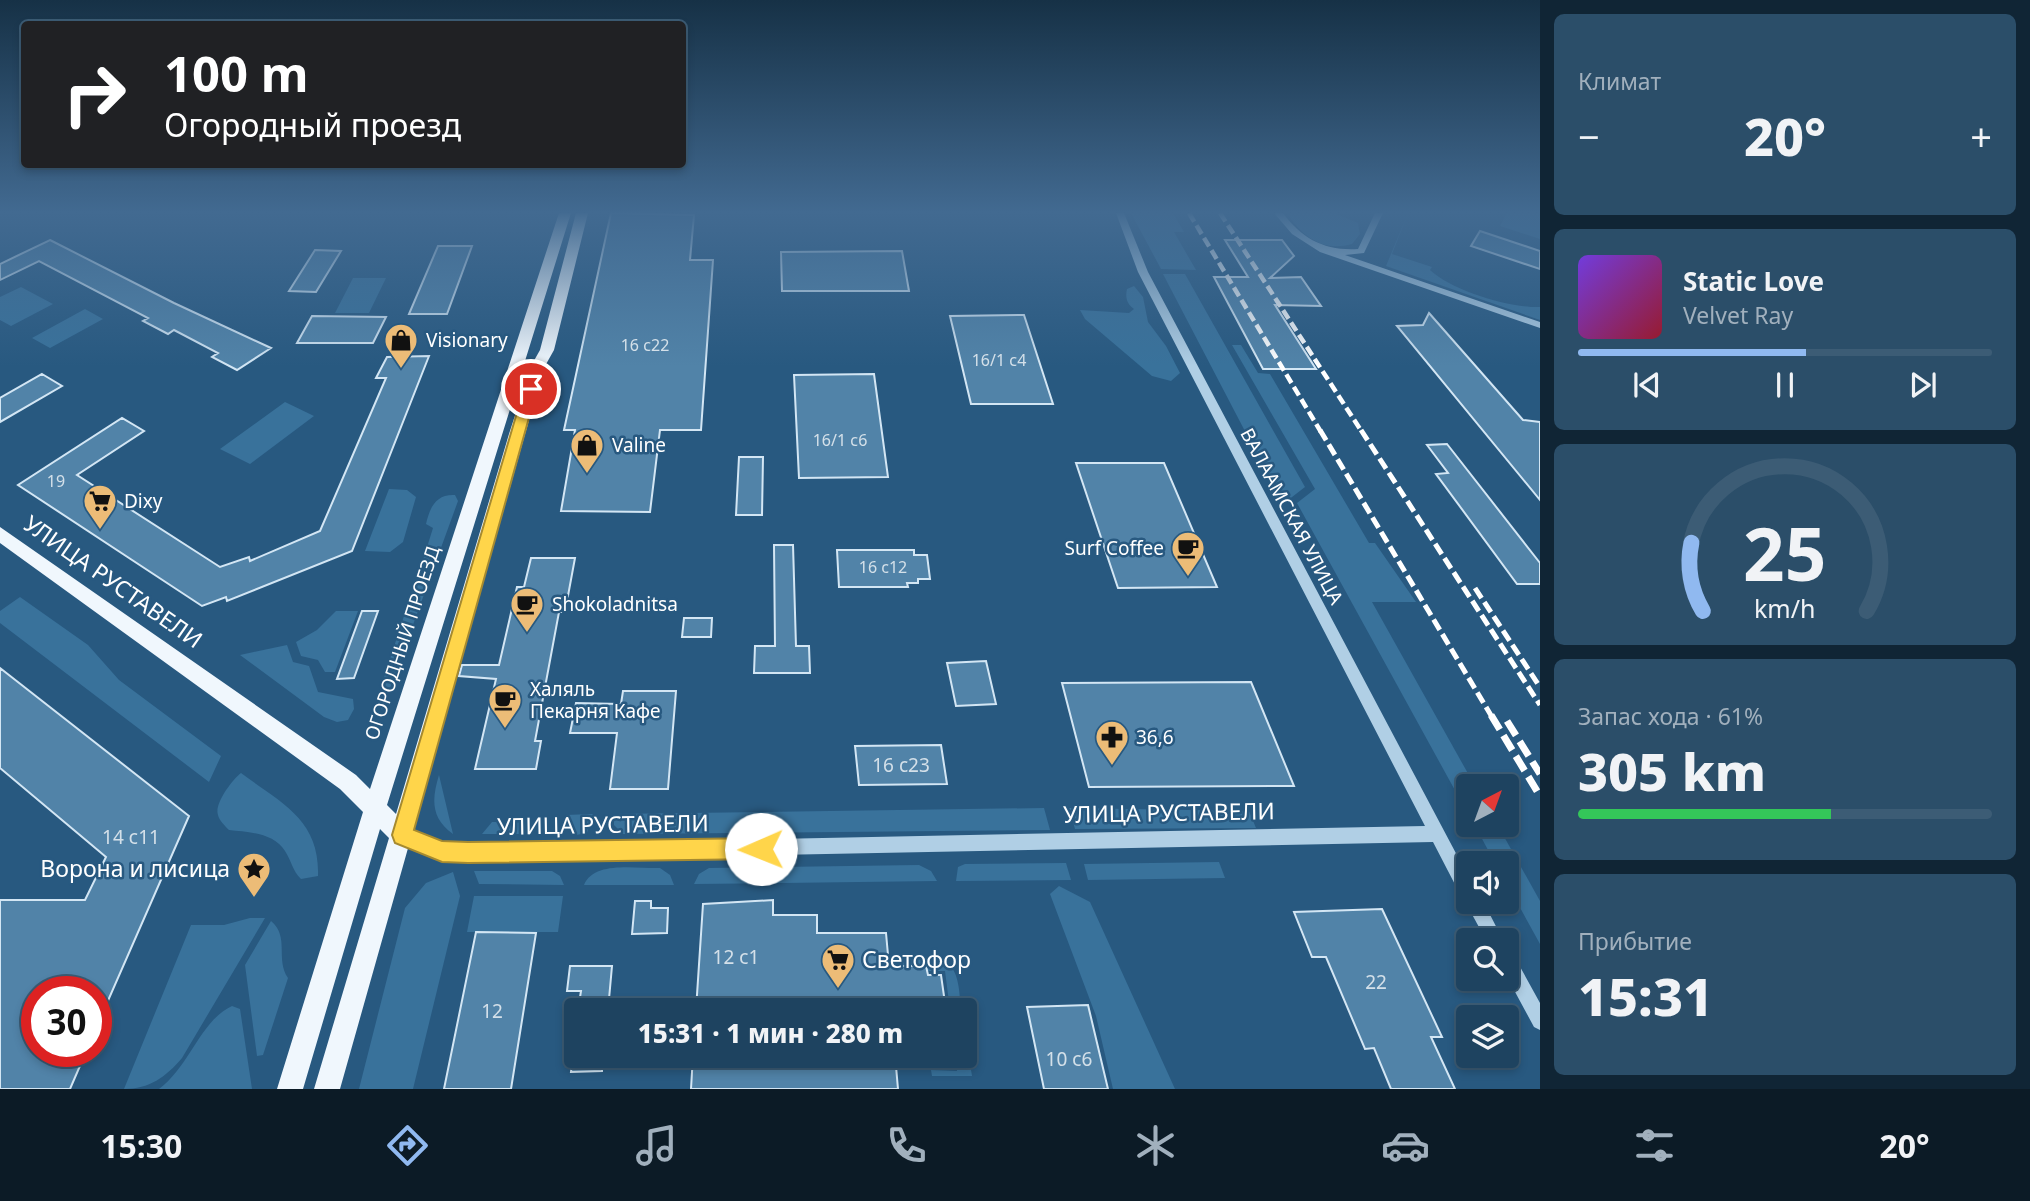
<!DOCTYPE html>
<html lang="ru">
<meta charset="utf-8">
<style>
:root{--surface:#1e4360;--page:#2b4e69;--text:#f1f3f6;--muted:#a1b0bd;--line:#3c5c75;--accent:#90b9f0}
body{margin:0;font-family:"Noto Sans",sans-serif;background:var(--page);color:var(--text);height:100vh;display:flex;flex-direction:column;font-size:26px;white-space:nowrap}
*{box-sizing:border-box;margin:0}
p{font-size:23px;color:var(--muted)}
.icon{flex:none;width:38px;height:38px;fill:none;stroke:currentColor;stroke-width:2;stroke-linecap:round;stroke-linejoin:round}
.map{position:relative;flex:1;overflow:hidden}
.panel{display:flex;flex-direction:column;gap:14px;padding:14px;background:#102535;width:490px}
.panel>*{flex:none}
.banner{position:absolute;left:21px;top:21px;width:665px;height:147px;border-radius:7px;box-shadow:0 4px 10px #0003,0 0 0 2px var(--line);background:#202124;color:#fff;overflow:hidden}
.needle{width:46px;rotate:41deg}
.tools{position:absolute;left:1456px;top:774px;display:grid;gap:14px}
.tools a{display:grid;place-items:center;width:63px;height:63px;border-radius:7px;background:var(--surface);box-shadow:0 4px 10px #0003,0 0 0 2px var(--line);font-size:35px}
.speed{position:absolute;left:21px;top:976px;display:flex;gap:14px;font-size:35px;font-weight:700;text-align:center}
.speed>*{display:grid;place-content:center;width:91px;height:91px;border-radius:50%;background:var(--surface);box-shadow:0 4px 10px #0003,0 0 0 2px var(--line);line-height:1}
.speed .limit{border:10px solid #d22;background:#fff;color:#111}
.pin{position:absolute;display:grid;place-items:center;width:60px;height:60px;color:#fff;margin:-30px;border:4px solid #fff;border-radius:50%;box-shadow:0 2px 7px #0007}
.me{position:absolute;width:77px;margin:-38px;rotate:269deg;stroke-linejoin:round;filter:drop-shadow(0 0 5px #0008)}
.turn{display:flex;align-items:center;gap:24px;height:147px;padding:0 28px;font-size:32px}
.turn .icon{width:91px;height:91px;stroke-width:2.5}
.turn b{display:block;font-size:49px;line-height:60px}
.big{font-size:52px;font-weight:800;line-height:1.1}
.panel .tile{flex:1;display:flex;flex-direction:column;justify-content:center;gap:10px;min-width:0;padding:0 24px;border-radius:10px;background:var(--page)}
.panel .dial{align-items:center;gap:0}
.dial svg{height:182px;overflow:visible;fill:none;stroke:var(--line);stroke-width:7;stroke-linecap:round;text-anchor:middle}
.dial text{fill:var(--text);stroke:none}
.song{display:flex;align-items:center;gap:21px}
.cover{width:84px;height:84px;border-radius:10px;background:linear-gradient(135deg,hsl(260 70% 55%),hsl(350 70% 35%))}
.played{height:7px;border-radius:4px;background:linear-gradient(90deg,var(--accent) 55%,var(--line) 55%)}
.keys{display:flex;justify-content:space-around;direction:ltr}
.heat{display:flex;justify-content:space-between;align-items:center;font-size:38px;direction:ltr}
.charge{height:10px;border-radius:5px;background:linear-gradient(90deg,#34c759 61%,var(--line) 0)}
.trip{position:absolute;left:564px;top:998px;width:413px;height:70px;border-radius:7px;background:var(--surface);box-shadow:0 4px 10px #0003,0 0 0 2px var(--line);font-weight:800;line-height:70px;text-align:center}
.tabs{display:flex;height:112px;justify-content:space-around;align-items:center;background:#0c1b26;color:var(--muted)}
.tabs .icon{width:49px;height:49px}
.tabs .selected{color:var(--accent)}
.tabs b{font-size:32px;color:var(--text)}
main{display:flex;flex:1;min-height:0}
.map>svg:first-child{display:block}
</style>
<main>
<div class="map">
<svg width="1540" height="1089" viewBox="0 0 1540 1089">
<rect width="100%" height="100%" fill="#285980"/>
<path fill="#39729b" d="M 1131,213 L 1173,213 L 1184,232 L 1174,232 L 1196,270 L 1161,269 Z
M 1287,213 L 1334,213 L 1358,223 L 1360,234 L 1352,244 C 1324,252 1303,238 1287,213 Z
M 1408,213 L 1392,254 L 1432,267 L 1430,270 C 1452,291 1510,308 1540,307 L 1540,320 L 1386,266 Z
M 1507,213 L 1540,213 L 1540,239 L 1500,226 Z
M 1163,274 L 1185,274 L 1305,487 L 1283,504 Z
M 353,278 L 386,278 L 369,313 L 335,313 Z
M 1134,286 L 1143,297 L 1148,322 L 1166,346 L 1180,373 L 1171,381 L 1152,376 L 1085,319 L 1080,310 L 1129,313 L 1134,309 C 1127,304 1125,298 1127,289 Z
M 21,287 L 53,304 L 11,326 L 0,320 L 0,297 Z
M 85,309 L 103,319 L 50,348 L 32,338 Z
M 1232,345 L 1241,345 L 1258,373 L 1270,374 L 1369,543 L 1375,543 L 1416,602 L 1372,602 L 1475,786 L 1468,786 L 1468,814 L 1297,503 L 1315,489 Z
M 285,402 L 314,416 L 250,464 L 220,449 Z
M 389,489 L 407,490 L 416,497 L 403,542 L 390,552 L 365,551 Z
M 455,495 L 458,501 L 382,710 L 377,699 L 417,576 L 421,576 L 426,561 L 423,560 L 433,528 L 426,524 C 430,507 436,494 455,495 Z
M 20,597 L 88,645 L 119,680 L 221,756 L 209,782 L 0,623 L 0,611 Z
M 336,611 L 358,611 L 335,672 L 325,672 L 318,660 L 301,656 L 296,642 L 317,630 Z
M 287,645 L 293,662 L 309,666 L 318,692 L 353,699 L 354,709 L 348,720 L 337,722 L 324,717 L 240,655 Z
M 241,773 C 281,803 320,819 318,876 L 301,879 C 292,870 292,862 285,851 C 274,833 248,832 229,830 C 225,826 219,820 218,815 C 214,804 232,780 241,773 Z
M 439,775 L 453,834 C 430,818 432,798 439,775 Z
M 1044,808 L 1050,830 L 623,834 L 614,825 L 614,814 Z
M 1069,808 L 1249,811 L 1256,828 L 1075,829 Z
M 593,814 L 587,833 L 576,835 L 569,828 L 565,815 Z
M 492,822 L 537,822 L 524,834 L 482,834 Z
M 1474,824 L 1497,824 L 1540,901 L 1540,944 L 1507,884 L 1507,863 L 1495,863 Z
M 1219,862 L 1225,878 L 1088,880 L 1084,864 Z
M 1066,863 L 1071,880 L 956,881 L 958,867 L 965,864 Z
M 919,865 L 931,871 L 937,881 L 694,884 L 699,874 L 709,868 Z
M 660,868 L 670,875 L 674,885 L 584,885 C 594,860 638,869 660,868 Z
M 474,871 L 552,871 L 560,876 L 564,885 L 479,884 Z
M 453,872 L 460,896 L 413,1089 L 359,1089 L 405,908 L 426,883 Z
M 1059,886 L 1090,902 L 1175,1089 L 1113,1089 L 1096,1016 L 1050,894 Z
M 474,896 L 563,896 L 558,932 L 467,932 Z
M 250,918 L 265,918 L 182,1058 C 166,1077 149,1089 124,1089 L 191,925 L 224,925 Z
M 271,921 C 290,937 275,959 288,978 L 263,1055 L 257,1056 L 245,965 Z
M 937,959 C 960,962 959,991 961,1010 L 950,1010 L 945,971 L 927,971 L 926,966 L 905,966 L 889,975 L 888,960 Z
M 232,1006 L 240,1009 L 252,1089 L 159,1089 C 190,1066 200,1021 232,1006 Z
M 965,1032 L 972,1076 L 932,1076 L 931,1070 L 957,1071 L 955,1055 L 964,1055 Z"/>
<path fill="#5183a8" stroke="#d3e6f4" stroke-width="2" d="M 611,213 L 694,215 L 690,260 L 713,260 L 701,430 L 660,430 L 650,512 L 561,511 L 575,430 L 564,430 Z
M 1480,231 L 1540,251 L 1540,269 L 1471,246 Z
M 50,240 L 174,303 L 271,348 L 237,370 L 212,357 L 218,353 L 174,330 L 168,334 L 143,321 L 148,318 L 39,261 L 0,280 L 0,264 Z
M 1225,240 L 1282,240 L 1294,256 L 1270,278 L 1301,277 L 1321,306 L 1275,305 L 1316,369 L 1263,369 L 1214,277 L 1248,277 Z
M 438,246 L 472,246 L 447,314 L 409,314 Z
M 315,250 L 341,251 L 316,292 L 289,291 Z
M 902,251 L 909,291 L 782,291 L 781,252 Z
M 1429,313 L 1523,420 L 1540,422 L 1540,500 L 1397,326 L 1423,325 Z
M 1024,315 L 1053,404 L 971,404 L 950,316 Z
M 312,316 L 386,317 L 373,343 L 297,343 Z
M 429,356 L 352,551 L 227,601 L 226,597 L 202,606 L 18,485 L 122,418 L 144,431 L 77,475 L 220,567 L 249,557 L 250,561 L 320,531 L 386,378 L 376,378 L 387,357 Z
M 42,374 L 62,386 L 0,422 L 0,398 Z
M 874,374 L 888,477 L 799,478 L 794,375 Z
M 1447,444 L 1540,563 L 1540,584 L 1517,584 L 1436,474 L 1448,473 L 1427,445 Z
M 739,457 L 763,457 L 762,515 L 736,515 Z
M 1076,463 L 1164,463 L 1217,587 L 1118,588 Z
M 774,545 L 793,545 L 796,646 L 809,646 L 810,673 L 754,673 L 755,646 L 775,646 Z
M 837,550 L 914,550 L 914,555 L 927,555 L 930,579 L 918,579 L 918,583 L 907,583 L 908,587 L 839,587 Z
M 531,558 L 575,558 L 565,612 L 559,612 L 535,741 L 541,741 L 536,769 L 475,769 L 496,679 L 459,676 L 462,665 L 499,665 L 517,587 L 524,587 Z
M 362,611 L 378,611 L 354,678 L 337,679 Z
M 684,618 L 712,618 L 711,637 L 682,637 Z
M 986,661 L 996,704 L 956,706 L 947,663 Z
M 0,668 L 189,816 L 96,1028 L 96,992 L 37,992 L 37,1052 L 86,1052 L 70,1089 L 0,1089 L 0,900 L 85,900 L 106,857 L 0,768 Z
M 1251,682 L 1294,786 L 1089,787 L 1062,683 Z
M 623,691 L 676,691 L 668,789 L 610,789 L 617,733 L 570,733 L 576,703 L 621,704 Z
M 941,745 L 947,784 L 859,785 L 855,746 Z
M 773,900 L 773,915 L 817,915 L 817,933 L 886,933 L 889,966 L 926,966 L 928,975 L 941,975 L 946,1010 L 696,1010 L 703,904 Z
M 635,901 L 651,901 L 651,908 L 668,908 L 667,933 L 632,934 Z
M 1382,909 L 1442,1037 L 1431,1037 L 1455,1089 L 1391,1089 L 1374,1048 L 1365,1049 L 1326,957 L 1312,957 L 1294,912 Z
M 476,932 L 536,933 L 511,1089 L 444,1089 Z
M 570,966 L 612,966 L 608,1010 L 578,1010 L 581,991 L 567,991 Z
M 1088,1005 L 1108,1089 L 1044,1089 L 1027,1007 Z
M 573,1055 L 603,1055 L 602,1071 L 571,1072 Z
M 693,1055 L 895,1055 L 898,1089 L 691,1089 Z"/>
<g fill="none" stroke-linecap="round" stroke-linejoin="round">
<path fill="#b0cfe5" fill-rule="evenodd" d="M 1116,213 L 1124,213 L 1148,272 L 1468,876 L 1468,901 L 1483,901 L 1503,940 L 1486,940 L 1468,907 L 1466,900 L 1462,898 L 1433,842 L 468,861 L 441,860 L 396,841 L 394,835 L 396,829 L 402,827 L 441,844 L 468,845 L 1425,826 L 1138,272 Z
M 1274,213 L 1283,213 C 1302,239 1325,251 1358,249 L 1375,213 L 1383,213 L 1364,253 L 1345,255 L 1540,322 L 1540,328 L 1320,252 L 1292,234 Z
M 1507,951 L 1513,954 L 1540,1003 L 1540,1030 L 1534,1027 L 1507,977 Z"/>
<path fill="#f0f7fd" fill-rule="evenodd" d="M 559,213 L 571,213 L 387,805 L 396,814 L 509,434 L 531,366 L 540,350 L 576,213 L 588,213 L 554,350 L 545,366 L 525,434 L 340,1089 L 314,1089 L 389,838 L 380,829 L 303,1089 L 277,1089 L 363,812 L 340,789 L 0,543 L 0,527 L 356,775 L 370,789 Z"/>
<path stroke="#fff" stroke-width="4.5" stroke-dasharray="10 4.5" stroke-linecap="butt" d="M 1189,213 L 1321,432
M 1220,213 L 1362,432"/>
<path stroke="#fff" stroke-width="5" stroke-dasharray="12 5" stroke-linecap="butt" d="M 1320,430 L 1492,717
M 1361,430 L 1540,705
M 1475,588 L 1538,684"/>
<path stroke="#fff" stroke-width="7" stroke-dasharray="17 7" stroke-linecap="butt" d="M 1491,715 L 1540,796
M 1507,721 L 1540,774"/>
</g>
<linearGradient id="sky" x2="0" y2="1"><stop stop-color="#163146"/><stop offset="0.58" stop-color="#426a91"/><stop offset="1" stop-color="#426a91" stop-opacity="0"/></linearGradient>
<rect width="1540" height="366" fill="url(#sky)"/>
<path fill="#ffd54a" stroke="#a68a30" stroke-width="2" d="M 531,385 L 537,389 L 414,830 L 442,841 L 468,842 L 761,838 L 768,841 L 771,849 L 768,856 L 761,859 L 468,863 L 442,862 L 395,843 L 392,835 L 524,389 Z"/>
<defs>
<symbol id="shop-pin" viewBox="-11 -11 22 30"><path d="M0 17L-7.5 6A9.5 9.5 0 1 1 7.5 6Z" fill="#ecbc77" stroke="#285980"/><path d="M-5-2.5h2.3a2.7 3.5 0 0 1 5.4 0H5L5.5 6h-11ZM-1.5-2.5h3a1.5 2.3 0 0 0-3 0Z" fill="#111"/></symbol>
<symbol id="supermarket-pin" viewBox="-11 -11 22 30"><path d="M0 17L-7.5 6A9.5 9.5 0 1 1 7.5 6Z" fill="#ecbc77" stroke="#285980"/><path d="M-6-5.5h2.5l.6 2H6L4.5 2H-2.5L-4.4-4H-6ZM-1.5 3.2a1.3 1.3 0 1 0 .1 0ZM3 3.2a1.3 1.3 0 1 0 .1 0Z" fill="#111"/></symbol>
<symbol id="cafe-pin" viewBox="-11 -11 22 30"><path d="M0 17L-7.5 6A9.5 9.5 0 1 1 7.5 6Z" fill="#ecbc77" stroke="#285980"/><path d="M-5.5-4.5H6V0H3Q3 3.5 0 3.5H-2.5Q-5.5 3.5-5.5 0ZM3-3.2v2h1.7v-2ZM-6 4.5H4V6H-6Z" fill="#111"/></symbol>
<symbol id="pharmacy-pin" viewBox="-11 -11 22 30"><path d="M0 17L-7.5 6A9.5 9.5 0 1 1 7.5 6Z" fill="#ecbc77" stroke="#285980"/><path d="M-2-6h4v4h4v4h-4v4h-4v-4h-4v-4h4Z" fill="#111"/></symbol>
<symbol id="sight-pin" viewBox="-11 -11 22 30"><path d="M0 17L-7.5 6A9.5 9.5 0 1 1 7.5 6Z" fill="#ecbc77" stroke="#285980"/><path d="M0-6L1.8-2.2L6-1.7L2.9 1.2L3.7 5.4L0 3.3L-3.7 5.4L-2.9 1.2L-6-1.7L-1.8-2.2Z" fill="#111"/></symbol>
</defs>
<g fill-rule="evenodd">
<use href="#shop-pin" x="382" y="321" width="38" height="52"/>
<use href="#shop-pin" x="568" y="426" width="38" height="52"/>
<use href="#supermarket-pin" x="81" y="482" width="38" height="52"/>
<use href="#cafe-pin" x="1169" y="529" width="38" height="52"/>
<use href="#cafe-pin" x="508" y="585" width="38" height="52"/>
<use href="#cafe-pin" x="486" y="681" width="38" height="52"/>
<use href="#pharmacy-pin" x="1093" y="718" width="38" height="52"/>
<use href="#sight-pin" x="235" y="850" width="38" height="52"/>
<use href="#supermarket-pin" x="819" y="941" width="38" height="52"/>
</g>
<g text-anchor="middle" stroke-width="5" stroke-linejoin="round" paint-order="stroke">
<g font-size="16" fill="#d4e0e9">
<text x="645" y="351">16 с22</text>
<text x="999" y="366">16/1 с4</text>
<text x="840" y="446">16/1 с6</text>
<text x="56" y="487">19</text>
<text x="883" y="573">16 c12</text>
</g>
<g font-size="19" fill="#fff" stroke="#285980" text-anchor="start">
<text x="426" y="347">Visionary</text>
<text x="612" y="452">Valine</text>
<text x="124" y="508">Dixy</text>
<text x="1164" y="555" text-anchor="end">Surf Coffee</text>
<text x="552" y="611">Shokoladnitsa</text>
<text x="530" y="696">Халяль<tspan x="530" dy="22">Пекарня Кафе</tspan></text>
<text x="1136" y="744">36,6</text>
</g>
<g font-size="19" fill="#fff" stroke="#285980">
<text transform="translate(1292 516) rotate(62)" y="7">ВАЛААМСКАЯ УЛИЦА</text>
<text transform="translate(402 643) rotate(-72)" y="7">ОГОРОДНЫЙ ПРОЕЗД</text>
</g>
<g font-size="19" fill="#d4e0e9">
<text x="901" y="772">16 c23</text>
<text x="131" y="844">14 с11</text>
<text x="736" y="964">12 с1</text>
<text x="1376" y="989">22</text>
<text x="492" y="1018">12</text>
<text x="1069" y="1066">10 с6</text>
</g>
<g font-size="23" fill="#fff" stroke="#285980">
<text transform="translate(113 582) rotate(35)" y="8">УЛИЦА РУСТАВЕЛИ</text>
<text transform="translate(1169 813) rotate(-1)" y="8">УЛИЦА РУСТАВЕЛИ</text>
<text transform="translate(603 825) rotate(-1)" y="8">УЛИЦА РУСТАВЕЛИ</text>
</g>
<g font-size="23" fill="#fff" stroke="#285980" text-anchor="end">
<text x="230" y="877">Ворона и лисица</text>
<text x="862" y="968" text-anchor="start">Светофор</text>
</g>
</g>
</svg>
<div class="tools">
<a><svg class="needle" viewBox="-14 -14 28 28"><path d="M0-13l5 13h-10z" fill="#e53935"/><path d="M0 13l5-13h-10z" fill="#a1b0bd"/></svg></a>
<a><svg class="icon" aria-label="sound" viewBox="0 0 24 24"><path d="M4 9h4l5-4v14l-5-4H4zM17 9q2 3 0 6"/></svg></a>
<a><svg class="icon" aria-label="search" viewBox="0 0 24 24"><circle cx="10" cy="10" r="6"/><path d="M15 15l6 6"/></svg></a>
<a><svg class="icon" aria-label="layers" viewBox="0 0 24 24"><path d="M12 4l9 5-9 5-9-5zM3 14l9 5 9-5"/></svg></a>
</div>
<div class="speed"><div class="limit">30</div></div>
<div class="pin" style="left:531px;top:389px;background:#d93025"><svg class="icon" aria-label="arrive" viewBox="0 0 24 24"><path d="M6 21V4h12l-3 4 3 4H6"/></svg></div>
<svg class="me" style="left:761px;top:849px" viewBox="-20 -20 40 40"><circle r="19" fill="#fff"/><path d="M0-13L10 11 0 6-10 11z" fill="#ffd54a"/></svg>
<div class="trip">15:31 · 1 мин · 280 m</div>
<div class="banner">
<div class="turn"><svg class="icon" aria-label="right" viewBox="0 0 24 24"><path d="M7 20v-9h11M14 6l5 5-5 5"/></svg><div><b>100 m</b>Огородный проезд</div></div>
</div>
</div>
<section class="panel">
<div class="tile"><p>Климат</p>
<div class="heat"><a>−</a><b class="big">20°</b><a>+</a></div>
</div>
<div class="tile">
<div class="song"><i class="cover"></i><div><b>Static Love</b><p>Velvet Ray</p></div></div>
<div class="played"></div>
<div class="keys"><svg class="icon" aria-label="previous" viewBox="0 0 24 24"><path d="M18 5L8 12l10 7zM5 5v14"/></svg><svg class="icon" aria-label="pause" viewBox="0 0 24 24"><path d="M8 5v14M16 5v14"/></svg><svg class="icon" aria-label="next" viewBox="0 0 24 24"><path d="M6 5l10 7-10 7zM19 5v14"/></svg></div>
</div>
<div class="tile dial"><svg viewBox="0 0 100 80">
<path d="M14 69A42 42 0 1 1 86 69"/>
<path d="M14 69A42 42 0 0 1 9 39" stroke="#90b9f0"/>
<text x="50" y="56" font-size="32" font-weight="700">25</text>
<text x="50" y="72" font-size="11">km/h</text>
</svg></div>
<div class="tile"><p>Запас хода · 61%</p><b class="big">305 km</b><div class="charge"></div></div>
<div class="tile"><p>Прибытие</p><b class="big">15:31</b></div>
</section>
</main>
<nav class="tabs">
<b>15:30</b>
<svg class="icon selected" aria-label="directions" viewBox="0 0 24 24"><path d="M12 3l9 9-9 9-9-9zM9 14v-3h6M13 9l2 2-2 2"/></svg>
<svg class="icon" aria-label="music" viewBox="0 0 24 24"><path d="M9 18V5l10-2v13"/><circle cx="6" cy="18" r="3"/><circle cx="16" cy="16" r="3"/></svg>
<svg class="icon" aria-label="phone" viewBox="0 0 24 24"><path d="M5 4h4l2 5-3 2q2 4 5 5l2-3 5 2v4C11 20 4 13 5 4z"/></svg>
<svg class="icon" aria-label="climate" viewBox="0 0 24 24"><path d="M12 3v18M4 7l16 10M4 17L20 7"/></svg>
<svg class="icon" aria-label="car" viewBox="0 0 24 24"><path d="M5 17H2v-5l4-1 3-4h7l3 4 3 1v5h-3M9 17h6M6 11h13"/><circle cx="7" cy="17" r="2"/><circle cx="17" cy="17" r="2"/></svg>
<svg class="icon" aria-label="filters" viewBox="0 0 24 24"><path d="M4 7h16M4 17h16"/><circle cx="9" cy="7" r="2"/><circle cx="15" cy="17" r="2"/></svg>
<b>20°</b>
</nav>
